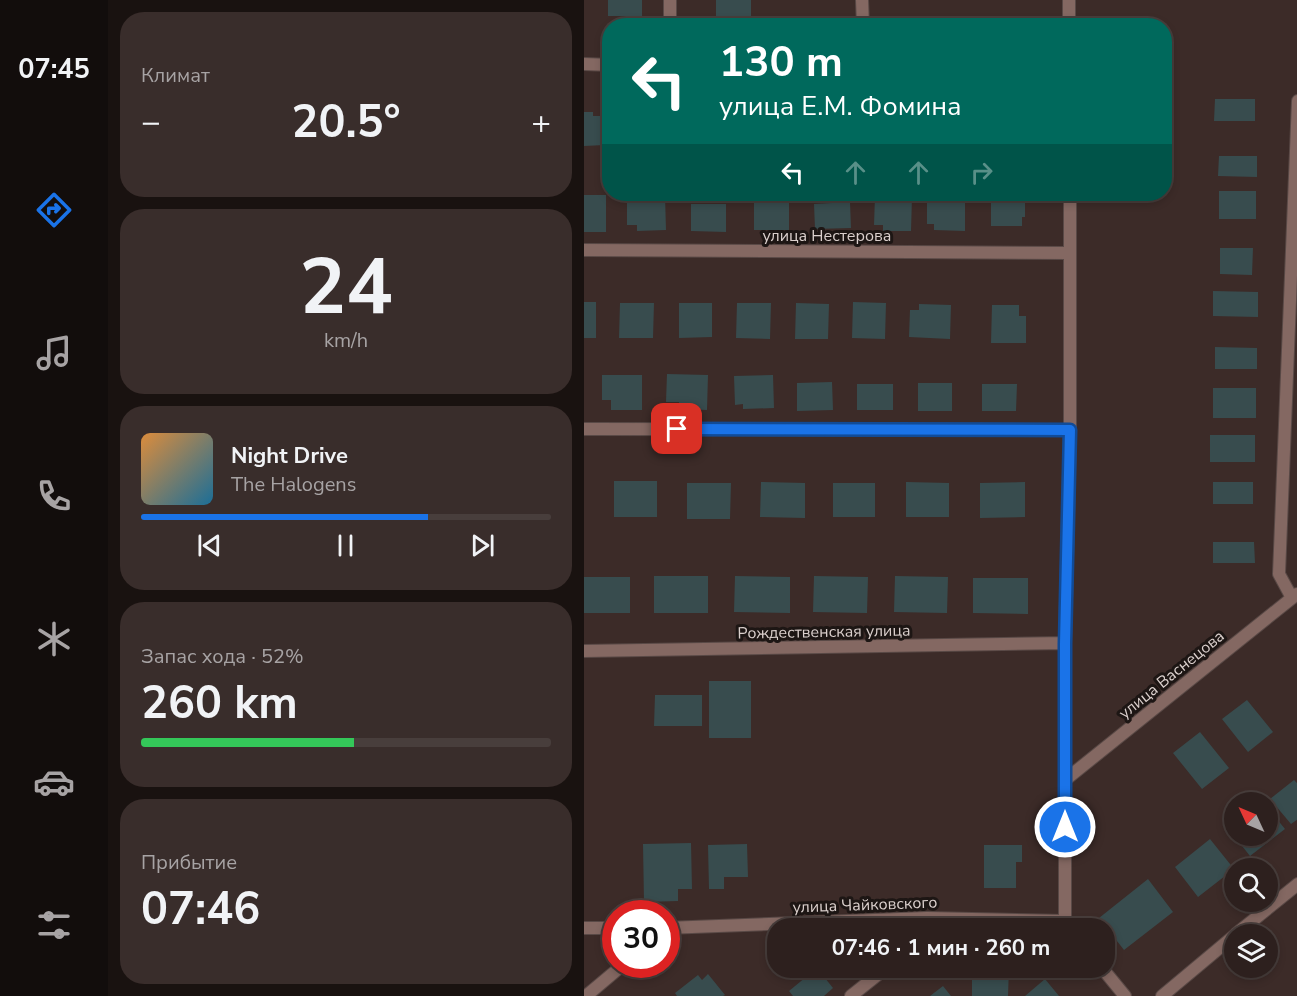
<!DOCTYPE html>
<html lang="ru">
<meta charset="utf-8">
<style>
:root{--surface:#2d201e;--page:#392d2b;--text:#f1f3f6;--muted:#a7a3a4;--line:#483e3c;--accent:#1a73e8}
body{margin:0;font-family:"Nunito Sans",sans-serif;background:var(--page);color:var(--text);height:100vh;display:flex;flex-direction:column;font-size:22px;white-space:nowrap}
*{box-sizing:border-box;margin:0}
p{font-size:20px;color:var(--muted)}
.icon{flex:none;width:33px;height:33px;fill:none;stroke:currentColor;stroke-width:2;stroke-linecap:round;stroke-linejoin:round}
.map{position:relative;flex:1;overflow:hidden}
.details{display:flex;flex-direction:column;gap:12px;padding:12px;background:#191210;width:476px}
.details>*{flex:none}
.top-card{position:absolute;left:18px;top:18px;width:570px;height:183px;border-radius:24px;box-shadow:0 3px 9px #0003,0 0 0 2px var(--line);background:#00695c;color:#fff;overflow:hidden}
.needle{width:39px;rotate:314deg}
.buttons{position:absolute;left:640px;top:792px;display:grid;gap:12px}
.buttons a{display:grid;place-items:center;width:54px;height:54px;border-radius:50%;background:var(--surface);box-shadow:0 3px 9px #0003,0 0 0 2px var(--line);font-size:30px}
.speed{position:absolute;left:18px;top:900px;display:flex;gap:12px;font-size:30px;font-weight:700;text-align:center}
.speed>*{display:grid;place-content:center;width:78px;height:78px;border-radius:50%;background:var(--surface);box-shadow:0 3px 9px #0003,0 0 0 2px var(--line);line-height:1}
.speed .limit{border:9px solid #d22;background:#fff;color:#111}
.pin{position:absolute;display:grid;place-items:center;width:51px;height:51px;color:#fff;margin:-26px;border-radius:12px;box-shadow:0 3px 9px #0006}
.me{position:absolute;width:66px;margin:-33px;rotate:0deg;stroke-linejoin:round;filter:drop-shadow(0 0 4px #0008)}
.turn{display:flex;align-items:center;gap:21px;height:126px;padding:0 18px;font-size:27px}
.turn .icon{width:78px;height:78px;stroke-width:2.5}
.turn b{display:block;font-size:42px;line-height:51px}
.lanes{display:flex;align-items:center;height:57px;padding:0 18px;background:#0003;justify-content:center;gap:30px;direction:ltr}
.lanes .off{opacity:.35}
.big{font-size:45px;font-weight:700;line-height:1.1}
.details .widget{flex:1;display:flex;flex-direction:column;justify-content:center;gap:9px;min-width:0;padding:0 21px;border-radius:24px;background:var(--page)}
.details .dial{align-items:center;gap:0}
.dial b{font-size:78px;line-height:1}
.song{display:flex;align-items:center;gap:18px}
.cover{width:72px;height:72px;border-radius:9px;background:linear-gradient(135deg,hsl(30 70% 55%),hsl(200 70% 35%))}
.played{height:6px;border-radius:3px;background:linear-gradient(90deg,var(--accent) 70%,var(--line) 70%)}
.keys{display:flex;justify-content:space-around;direction:ltr}
.heat{display:flex;justify-content:space-between;align-items:center;font-size:33px;direction:ltr}
.charge{height:9px;border-radius:4px;background:linear-gradient(90deg,#34c759 52%,var(--line) 0)}
.trip{position:absolute;left:183px;top:918px;width:348px;height:60px;border-radius:24px;background:var(--surface);box-shadow:0 3px 9px #0003,0 0 0 2px var(--line);font-weight:700;line-height:60px;text-align:center}
main{display:flex;flex:1;min-height:0}
.tab-bar{display:flex;flex-direction:column;width:108px;justify-content:space-around;align-items:center;background:#120d0c;color:var(--muted)}
.tab-bar .icon{width:42px;height:42px}
.tab-bar .active{color:var(--accent)}
.tab-bar b{font-size:27px;color:var(--text)}
.map>svg:first-child{display:block}
</style>
<main>
<nav class="tab-bar">
<b>07:45</b>
<svg class="icon active" aria-label="directions" viewBox="0 0 24 24"><path d="M12 3l9 9-9 9-9-9zM9 14v-3h6M13 9l2 2-2 2"/></svg>
<svg class="icon" aria-label="music" viewBox="0 0 24 24"><path d="M9 18V5l10-2v13"/><circle cx="6" cy="18" r="3"/><circle cx="16" cy="16" r="3"/></svg>
<svg class="icon" aria-label="phone" viewBox="0 0 24 24"><path d="M5 4h4l2 5-3 2q2 4 5 5l2-3 5 2v4C11 20 4 13 5 4z"/></svg>
<svg class="icon" aria-label="climate" viewBox="0 0 24 24"><path d="M12 3v18M4 7l16 10M4 17L20 7"/></svg>
<svg class="icon" aria-label="car" viewBox="0 0 24 24"><path d="M5 17H2v-5l4-1 3-4h7l3 4 3 1v5h-3M9 17h6M6 11h13"/><circle cx="7" cy="17" r="2"/><circle cx="17" cy="17" r="2"/></svg>
<svg class="icon" aria-label="filters" viewBox="0 0 24 24"><path d="M4 7h16M4 17h16"/><circle cx="9" cy="7" r="2"/><circle cx="15" cy="17" r="2"/></svg>
</nav>
<section class="details">
<div class="widget"><p>Климат</p>
<div class="heat"><a>−</a><b class="big">20.5°</b><a>+</a></div>
</div>
<div class="widget dial"><b>24</b><p>km/h</p></div>
<div class="widget">
<div class="song"><i class="cover"></i><div><b>Night Drive</b><p>The Halogens</p></div></div>
<div class="played"></div>
<div class="keys"><svg class="icon" aria-label="previous" viewBox="0 0 24 24"><path d="M18 5L8 12l10 7zM5 5v14"/></svg><svg class="icon" aria-label="pause" viewBox="0 0 24 24"><path d="M8 5v14M16 5v14"/></svg><svg class="icon" aria-label="next" viewBox="0 0 24 24"><path d="M6 5l10 7-10 7zM19 5v14"/></svg></div>
</div>
<div class="widget"><p>Запас хода · 52%</p><b class="big">260 km</b><div class="charge"></div></div>
<div class="widget"><p>Прибытие</p><b class="big">07:46</b></div>
</section>
<div class="map">
<svg width="714" height="996" viewBox="0 0 714 996">
<rect width="100%" height="100%" fill="#3c2b28"/>
<path fill="#384c4e" d="M 24,0 L 58,0 L 58,16 L 24,16 Z
M 132,0 L 167,0 L 167,17 L 132,17 Z
M 631,99 L 671,99 L 671,121 L 630,121 Z
M 0,112 L 9,112 L 9,116 L 20,116 L 21,145 L 0,146 Z
M 635,156 L 673,156 L 673,177 L 634,176 Z
M 635,191 L 672,191 L 672,219 L 635,219 Z
M 407,194 L 441,194 L 441,217 L 438,217 L 438,226 L 407,226 Z
M 0,195 L 22,195 L 22,232 L 0,232 Z
M 81,195 L 82,230 L 53,231 L 53,225 L 43,225 L 43,196 Z
M 291,196 L 328,197 L 327,231 L 299,231 L 299,225 L 290,225 Z
M 343,196 L 381,197 L 381,231 L 350,230 L 350,224 L 343,224 Z
M 170,202 L 205,202 L 205,230 L 170,230 Z
M 266,202 L 267,228 L 231,229 L 230,204 Z
M 107,204 L 142,204 L 142,232 L 107,231 Z
M 636,248 L 669,248 L 668,275 L 636,274 Z
M 629,291 L 674,292 L 674,317 L 629,316 Z
M 0,302 L 12,302 L 12,338 L 0,338 Z
M 269,302 L 302,303 L 301,339 L 268,338 Z
M 36,303 L 70,303 L 69,338 L 35,338 Z
M 95,303 L 128,303 L 128,337 L 95,338 Z
M 153,303 L 187,303 L 186,339 L 152,338 Z
M 212,303 L 245,304 L 244,339 L 211,339 Z
M 335,304 L 367,305 L 366,339 L 325,337 L 326,310 L 335,310 Z
M 408,305 L 435,305 L 435,316 L 442,316 L 442,343 L 407,343 Z
M 631,347 L 673,348 L 673,369 L 631,369 Z
M 83,374 L 124,375 L 123,410 L 95,409 L 95,402 L 82,402 Z
M 18,375 L 58,375 L 58,410 L 27,410 L 27,400 L 18,400 Z
M 189,375 L 190,408 L 159,409 L 159,404 L 151,405 L 150,376 Z
M 248,382 L 249,410 L 213,411 L 213,383 Z
M 334,383 L 368,383 L 368,411 L 334,411 Z
M 273,384 L 309,384 L 309,410 L 273,410 Z
M 398,384 L 433,384 L 432,411 L 398,411 Z
M 629,388 L 672,388 L 672,418 L 629,418 Z
M 626,435 L 671,435 L 671,462 L 626,462 Z
M 30,481 L 73,481 L 73,517 L 30,517 Z
M 177,482 L 221,483 L 221,518 L 176,517 Z
M 322,482 L 365,483 L 365,517 L 322,517 Z
M 441,482 L 441,517 L 396,518 L 396,483 Z
M 629,482 L 669,482 L 669,504 L 629,504 Z
M 103,483 L 147,483 L 146,519 L 103,519 Z
M 249,483 L 291,483 L 291,517 L 249,517 Z
M 629,542 L 670,542 L 671,563 L 629,563 Z
M 70,576 L 124,576 L 124,613 L 70,613 Z
M 151,576 L 206,577 L 206,613 L 150,612 Z
M 230,576 L 284,577 L 283,613 L 229,612 Z
M 311,576 L 364,577 L 363,613 L 310,612 Z
M 0,577 L 46,577 L 46,613 L 0,613 Z
M 389,578 L 444,578 L 444,614 L 389,613 Z
M 125,681 L 167,681 L 167,738 L 125,738 Z
M 71,695 L 118,695 L 118,726 L 70,726 Z
M 663,700 L 689,732 L 664,752 L 638,719 Z
M 616,732 L 645,768 L 618,789 L 589,753 Z
M 710,780 L 714,784 L 714,819 L 707,824 L 686,799 Z
M 684,808 L 701,829 L 666,856 L 639,822 L 651,812 L 651,836 L 684,836 Z
M 626,839 L 650,869 L 614,897 L 591,867 Z
M 107,843 L 108,889 L 94,889 L 94,901 L 60,902 L 59,844 Z
M 163,844 L 164,877 L 140,877 L 140,889 L 125,889 L 124,845 Z
M 400,845 L 438,845 L 438,862 L 432,862 L 432,888 L 400,888 Z
M 564,879 L 589,912 L 540,950 L 515,918 Z
M 233,968 L 249,988 L 240,996 L 209,996 L 205,991 Z
M 388,968 L 425,968 L 424,996 L 388,996 Z
M 124,974 L 141,995 L 139,996 L 93,996 L 91,993 L 114,975 L 118,980 Z
M 461,979 L 475,996 L 441,996 Z
M 359,986 L 367,996 L 346,996 Z"/>
<g fill="none" stroke-linecap="round" stroke-linejoin="round">
<defs>
<path id="minor" d="M 278,0 L 279,26
M 86,26 L 86,0
M 485,26 L 485,0
M 0,64 L 26,65
M 486,194 L 486,430 L 481,643 L 481,921 L 486,928
M 0,250 L 486,253
M 0,429 L 486,430
M 708,598 L 695,574 L 714,101
M 0,651 L 481,643
M 481,780 L 713,594
M 0,928 L 32,928
M 82,928 L 343,918 L 481,921
M 652,934 L 714,884
M 518,968 L 541,996
M 2,996 L 40,964
M 267,996 L 302,968
M 578,996 L 651,935"/>
</defs>
<use href="#minor" stroke="#594946" stroke-width="14"/>
<use href="#minor" stroke="#846862" stroke-width="12"/>
</g>
<g fill="none" stroke-linecap="round" stroke-linejoin="round">
<defs>
<path id="route" d="M 93,429 L 486,430 L 481,644 L 481,827"/>
</defs>
<use href="#route" stroke="#114b97" stroke-width="15"/>
<use href="#route" stroke="#1a73e8" stroke-width="10"/>
</g>
<g text-anchor="middle" stroke-width="6" stroke-linejoin="round" paint-order="stroke">
<g font-size="16" fill="#dbd0cd" stroke="#1d1614">
<text x="243" y="241">улица Нестерова</text>
<text transform="translate(240 631) rotate(-1)" y="6">Рождественская улица</text>
<text transform="translate(587 674) rotate(-39)" y="6">улица Васнецова</text>
<text transform="translate(281 904) rotate(-2)" y="6">улица Чайковского</text>
</g>
</g>
</svg>
<div class="buttons">
<a><svg class="needle" viewBox="-14 -14 28 28"><path d="M0-13l5 13h-10z" fill="#e53935"/><path d="M0 13l5-13h-10z" fill="#a7a3a4"/></svg></a>
<a><svg class="icon" aria-label="search" viewBox="0 0 24 24"><circle cx="10" cy="10" r="6"/><path d="M15 15l6 6"/></svg></a>
<a><svg class="icon" aria-label="layers" viewBox="0 0 24 24"><path d="M12 4l9 5-9 5-9-5zM3 14l9 5 9-5"/></svg></a>
</div>
<div class="speed"><div class="limit">30</div></div>
<div class="pin" style="left:93px;top:429px;background:#d93025"><svg class="icon" aria-label="arrive" viewBox="0 0 24 24"><path d="M6 21V4h12l-3 4 3 4H6"/></svg></div>
<svg class="me" style="left:481px;top:827px" viewBox="-20 -20 40 40"><circle r="17" fill="#1a73e8" stroke="#fff" stroke-width="3"/><path d="M0-11L8 9 0 5-8 9z" fill="#fff"/></svg>
<div class="trip">07:46 · 1 мин · 260 m</div>
<div class="top-card">
<div class="turn"><svg class="icon" aria-label="left" viewBox="0 0 24 24"><path d="M17 20v-9H6M10 6l-5 5 5 5"/></svg><div><b>130 m</b>улица Е.М. Фомина</div></div>
<div class="lanes"><svg class="icon" aria-label="left" viewBox="0 0 24 24"><path d="M17 20v-9H6M10 6l-5 5 5 5"/></svg><svg class="icon off" aria-label="ahead" viewBox="0 0 24 24"><path d="M12 20V5M6 11l6-6 6 6"/></svg><svg class="icon off" aria-label="ahead" viewBox="0 0 24 24"><path d="M12 20V5M6 11l6-6 6 6"/></svg><svg class="icon off" aria-label="right" viewBox="0 0 24 24"><path d="M7 20v-9h11M14 6l5 5-5 5"/></svg></div>
</div>
</div>
</main>
